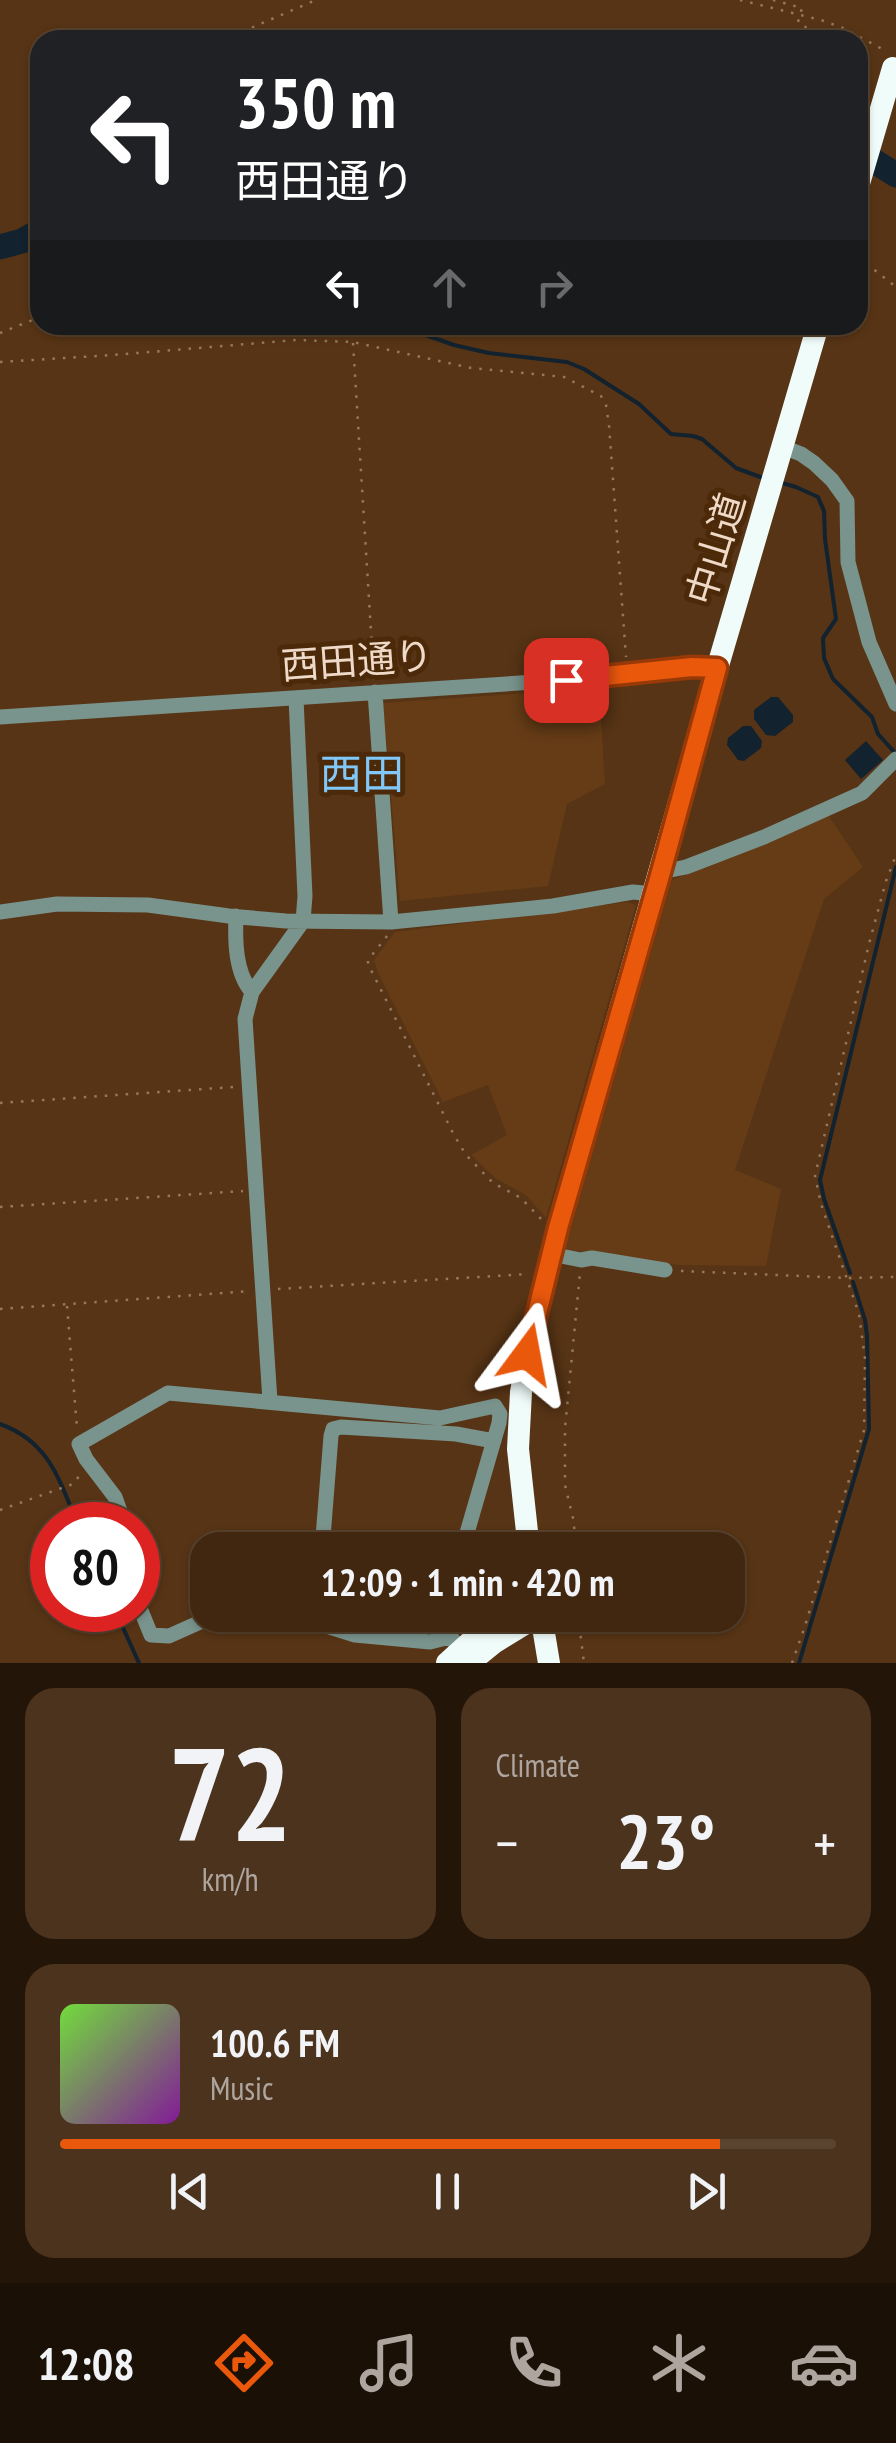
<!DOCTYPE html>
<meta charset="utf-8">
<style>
:root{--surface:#412710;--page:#4c331e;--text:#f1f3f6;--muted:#aea59f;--line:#5a4430;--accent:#ea580c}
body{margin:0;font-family:"PT Sans Narrow","Noto Sans JP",sans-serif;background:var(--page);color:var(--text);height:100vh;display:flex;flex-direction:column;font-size:38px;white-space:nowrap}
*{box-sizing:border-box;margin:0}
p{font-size:32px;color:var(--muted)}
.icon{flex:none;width:55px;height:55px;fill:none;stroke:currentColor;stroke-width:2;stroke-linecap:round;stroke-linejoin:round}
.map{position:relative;height:1663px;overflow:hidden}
.panel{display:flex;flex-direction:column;gap:25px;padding:25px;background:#241509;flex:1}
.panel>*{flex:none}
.guide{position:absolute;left:30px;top:30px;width:838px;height:305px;border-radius:30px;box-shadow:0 2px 8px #0004,0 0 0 2px var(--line);background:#202124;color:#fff;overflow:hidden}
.speed{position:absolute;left:30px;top:1502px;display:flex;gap:20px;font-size:50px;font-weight:700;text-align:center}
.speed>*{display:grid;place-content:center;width:130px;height:130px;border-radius:50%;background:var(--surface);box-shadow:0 2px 8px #0004,0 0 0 2px var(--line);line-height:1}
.speed .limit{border:15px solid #d22;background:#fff;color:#111}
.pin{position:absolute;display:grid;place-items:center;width:85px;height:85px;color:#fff;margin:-42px;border-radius:20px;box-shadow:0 5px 15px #0006}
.me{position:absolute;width:110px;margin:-55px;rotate:13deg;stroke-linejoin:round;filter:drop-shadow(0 0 8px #0008)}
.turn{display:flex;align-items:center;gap:35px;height:210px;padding:0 40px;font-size:45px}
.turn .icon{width:130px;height:130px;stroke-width:2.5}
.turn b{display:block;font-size:70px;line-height:85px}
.lanes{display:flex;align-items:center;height:95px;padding:0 40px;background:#0003;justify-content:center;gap:50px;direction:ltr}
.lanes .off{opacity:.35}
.big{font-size:75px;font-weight:800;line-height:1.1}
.panel .widget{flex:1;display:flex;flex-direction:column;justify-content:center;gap:15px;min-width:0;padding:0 35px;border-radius:30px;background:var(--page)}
.panel .dial{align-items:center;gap:0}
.dial b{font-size:130px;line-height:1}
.song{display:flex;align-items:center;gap:30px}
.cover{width:120px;height:120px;border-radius:15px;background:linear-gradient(135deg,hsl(100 70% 55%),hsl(290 70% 35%))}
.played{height:10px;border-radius:5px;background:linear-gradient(90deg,var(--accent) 85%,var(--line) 85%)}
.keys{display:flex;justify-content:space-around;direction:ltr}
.heat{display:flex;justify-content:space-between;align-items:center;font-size:55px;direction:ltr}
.panel .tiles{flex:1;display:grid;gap:25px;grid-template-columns:1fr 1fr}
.widget:last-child{grid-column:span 2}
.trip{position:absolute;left:190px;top:1532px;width:555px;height:100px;border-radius:30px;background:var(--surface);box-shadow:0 2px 8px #0004,0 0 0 2px var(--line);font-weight:800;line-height:100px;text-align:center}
.tabs{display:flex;height:160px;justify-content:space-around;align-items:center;background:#1a1006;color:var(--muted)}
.tabs .icon{width:70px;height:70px}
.tabs .current{color:var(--accent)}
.tabs b{font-size:45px;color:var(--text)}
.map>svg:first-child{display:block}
</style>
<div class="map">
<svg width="896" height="1663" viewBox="0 0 896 1663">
<rect width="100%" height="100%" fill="#573415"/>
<path fill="#653c16" d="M 599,688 L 605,784 L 567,804 L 548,886 L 400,901 L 383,703 Z
M 829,816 L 863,867 L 824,899 L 735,1170 L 781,1189 L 766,1266 L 677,1265 L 565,1249 L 672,880 Z
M 628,902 L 636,905 L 546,1218 L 526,1195 L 495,1178 L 471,1155 L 507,1135 L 488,1085 L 443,1102 L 378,973 L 374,960 L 395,932 Z"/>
<path fill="#12222e" d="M 771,697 L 778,697 L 793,715 L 793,722 L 775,736 L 766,735 L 754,719 L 754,710 Z
M 743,726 L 751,726 L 762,741 L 761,748 L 744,761 L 738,760 L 727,745 L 728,738 Z
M 866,741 L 883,760 L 861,779 L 845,760 Z"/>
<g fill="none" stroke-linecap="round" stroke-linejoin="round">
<path stroke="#12222e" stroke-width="4" d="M 304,325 L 311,328 L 395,328 L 417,332 L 454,345 L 489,353 L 567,362 L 584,369 L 639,404 L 671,434 L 693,436 L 702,439 L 736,468 L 763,478
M 782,483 L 796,487 L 818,497 L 824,511 L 825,539 L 836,619 L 823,638 L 824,658 L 833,679 L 872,717 L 878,734 L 896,754
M 850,1273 L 824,1199 L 820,1180 L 896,867
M 0,1424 C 50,1442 59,1480 78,1525
M 115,1610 L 139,1663
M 799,1663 L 869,1429 L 867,1336 L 865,1320 L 853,1282"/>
<path stroke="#12222e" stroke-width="25" d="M 858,151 L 896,175
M 0,247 L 22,241 L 40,231"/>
<path stroke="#96785f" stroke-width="2.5" stroke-dasharray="2.5 8" stroke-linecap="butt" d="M 740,0 L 821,20 L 843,28 L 884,50
M 773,0 L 802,8 L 798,22 L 825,40
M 223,40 L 316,0
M 858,62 L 873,73
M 858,257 L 896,287
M 0,333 L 40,317
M 353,343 L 374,680
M 0,362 L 113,355 L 296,340 L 353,342 L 471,368 L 564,377 L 601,396 L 606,405 L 609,425 L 626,657
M 387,936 L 368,960 L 368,964 L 454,1135 L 466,1155 L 493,1183 L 521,1198 L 543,1221
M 0,1103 L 233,1087
M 0,1207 L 243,1191
M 681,1271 L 848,1278 L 896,1277
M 278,1289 L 529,1274
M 67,1306 L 77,1428
M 0,1309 L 250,1291
M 0,1510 L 73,1484 L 80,1475
M 575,1550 L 574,1522 L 565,1485 L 565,1428 L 580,1273
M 578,1615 L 584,1663
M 792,1663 L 805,1626 L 864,1430 L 865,1359 L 859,1314 L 821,1204 L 815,1176 L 869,944 L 886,881 L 896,855"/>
<path stroke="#79938d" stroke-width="15" d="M 783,447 L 801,454 L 814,463 L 832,480 L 847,501 L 848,562 L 869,642 L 896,704
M 375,692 L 391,922
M 0,717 L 566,680 L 691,667 L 717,669
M 661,872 L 686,867 L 764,837 L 862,793 L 896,759
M 0,912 L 57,904 L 148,905 L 229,916 L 286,921 L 391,922 L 553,906 L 633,892 L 654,894
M 236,916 C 235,940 235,973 252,992
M 551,1254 L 581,1260 L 592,1258 L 665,1270
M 270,1401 L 245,1019 L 252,992 L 303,921 L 305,896 L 296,698
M 125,1525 L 115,1497 L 86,1459 L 79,1444 L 168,1393 L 440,1418 L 495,1406 L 500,1414 L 499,1423 L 462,1550
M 322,1550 L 331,1436 L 333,1429 L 341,1427 L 456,1434 L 494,1441
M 138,1603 L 151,1635 L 169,1636 L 216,1615
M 265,1615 L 295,1616 L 355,1635 L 430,1642 L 450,1637
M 445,1615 L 445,1627 L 455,1643"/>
<path stroke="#f0fcf9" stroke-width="22" d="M 529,1550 L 518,1449 L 521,1392 L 534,1323 L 558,1227 L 717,669 L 818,325
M 541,1615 L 549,1663
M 447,1663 L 479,1634 L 510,1615
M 469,1663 L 495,1642 L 539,1615"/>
<path stroke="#f0fcf9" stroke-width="22" d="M 858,187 L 893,68"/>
</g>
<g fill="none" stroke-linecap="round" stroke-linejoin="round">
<defs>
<path id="route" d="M 527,1354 L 558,1228 L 661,872 L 717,668 L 692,667 L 566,680"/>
</defs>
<use href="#route" stroke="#983908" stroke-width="25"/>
<use href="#route" stroke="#ea580c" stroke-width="18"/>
</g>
<g text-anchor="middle" stroke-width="10" stroke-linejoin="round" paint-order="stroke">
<g font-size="38" fill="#efd9c8" stroke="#4c2a09">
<text transform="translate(716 549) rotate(-73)" y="13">中山道</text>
<text transform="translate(357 661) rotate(-4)" y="13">西田通り</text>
</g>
<g font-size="42" fill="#81c7f8" stroke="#4c2a09">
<text x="362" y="789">西田</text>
</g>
</g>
</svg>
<div class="speed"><div class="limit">80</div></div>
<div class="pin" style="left:566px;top:680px;background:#d93025"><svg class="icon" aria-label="arrive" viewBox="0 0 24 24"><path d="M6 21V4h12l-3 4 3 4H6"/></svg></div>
<svg class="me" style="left:527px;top:1354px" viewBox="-20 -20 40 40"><path d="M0-17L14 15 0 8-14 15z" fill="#ea580c" stroke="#fff" stroke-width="4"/></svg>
<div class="trip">12:09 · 1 min · 420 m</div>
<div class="guide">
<div class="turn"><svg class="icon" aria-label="left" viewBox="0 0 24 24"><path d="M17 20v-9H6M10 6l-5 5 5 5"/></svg><div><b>350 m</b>西田通り</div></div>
<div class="lanes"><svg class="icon" aria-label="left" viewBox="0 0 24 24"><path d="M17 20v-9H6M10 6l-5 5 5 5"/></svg><svg class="icon off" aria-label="ahead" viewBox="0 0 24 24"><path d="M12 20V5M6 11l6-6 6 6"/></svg><svg class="icon off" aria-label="right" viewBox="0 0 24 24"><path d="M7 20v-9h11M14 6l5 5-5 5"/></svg></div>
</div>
</div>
<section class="panel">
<div class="tiles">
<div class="widget dial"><b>72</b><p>km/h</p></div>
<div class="widget"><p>Climate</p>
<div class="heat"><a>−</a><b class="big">23°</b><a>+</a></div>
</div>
<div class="widget">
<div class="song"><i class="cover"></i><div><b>100.6 FM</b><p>Music</p></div></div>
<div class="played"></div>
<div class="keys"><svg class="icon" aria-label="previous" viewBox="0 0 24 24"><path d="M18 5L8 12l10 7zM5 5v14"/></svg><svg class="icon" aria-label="pause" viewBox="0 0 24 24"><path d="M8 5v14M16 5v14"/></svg><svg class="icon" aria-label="next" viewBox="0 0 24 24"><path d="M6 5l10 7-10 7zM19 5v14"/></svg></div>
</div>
</div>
</section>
<nav class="tabs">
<b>12:08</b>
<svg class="icon current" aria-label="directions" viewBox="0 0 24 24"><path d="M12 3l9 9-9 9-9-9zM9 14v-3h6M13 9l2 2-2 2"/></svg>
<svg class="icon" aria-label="music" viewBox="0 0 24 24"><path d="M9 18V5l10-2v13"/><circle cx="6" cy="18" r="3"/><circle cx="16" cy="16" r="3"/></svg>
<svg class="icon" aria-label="phone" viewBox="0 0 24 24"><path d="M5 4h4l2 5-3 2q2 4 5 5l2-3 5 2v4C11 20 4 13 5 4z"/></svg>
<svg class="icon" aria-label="climate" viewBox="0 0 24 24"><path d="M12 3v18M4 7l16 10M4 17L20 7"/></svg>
<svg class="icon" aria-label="car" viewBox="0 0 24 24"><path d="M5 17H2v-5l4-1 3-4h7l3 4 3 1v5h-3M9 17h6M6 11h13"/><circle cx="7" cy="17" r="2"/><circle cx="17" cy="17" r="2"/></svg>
</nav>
